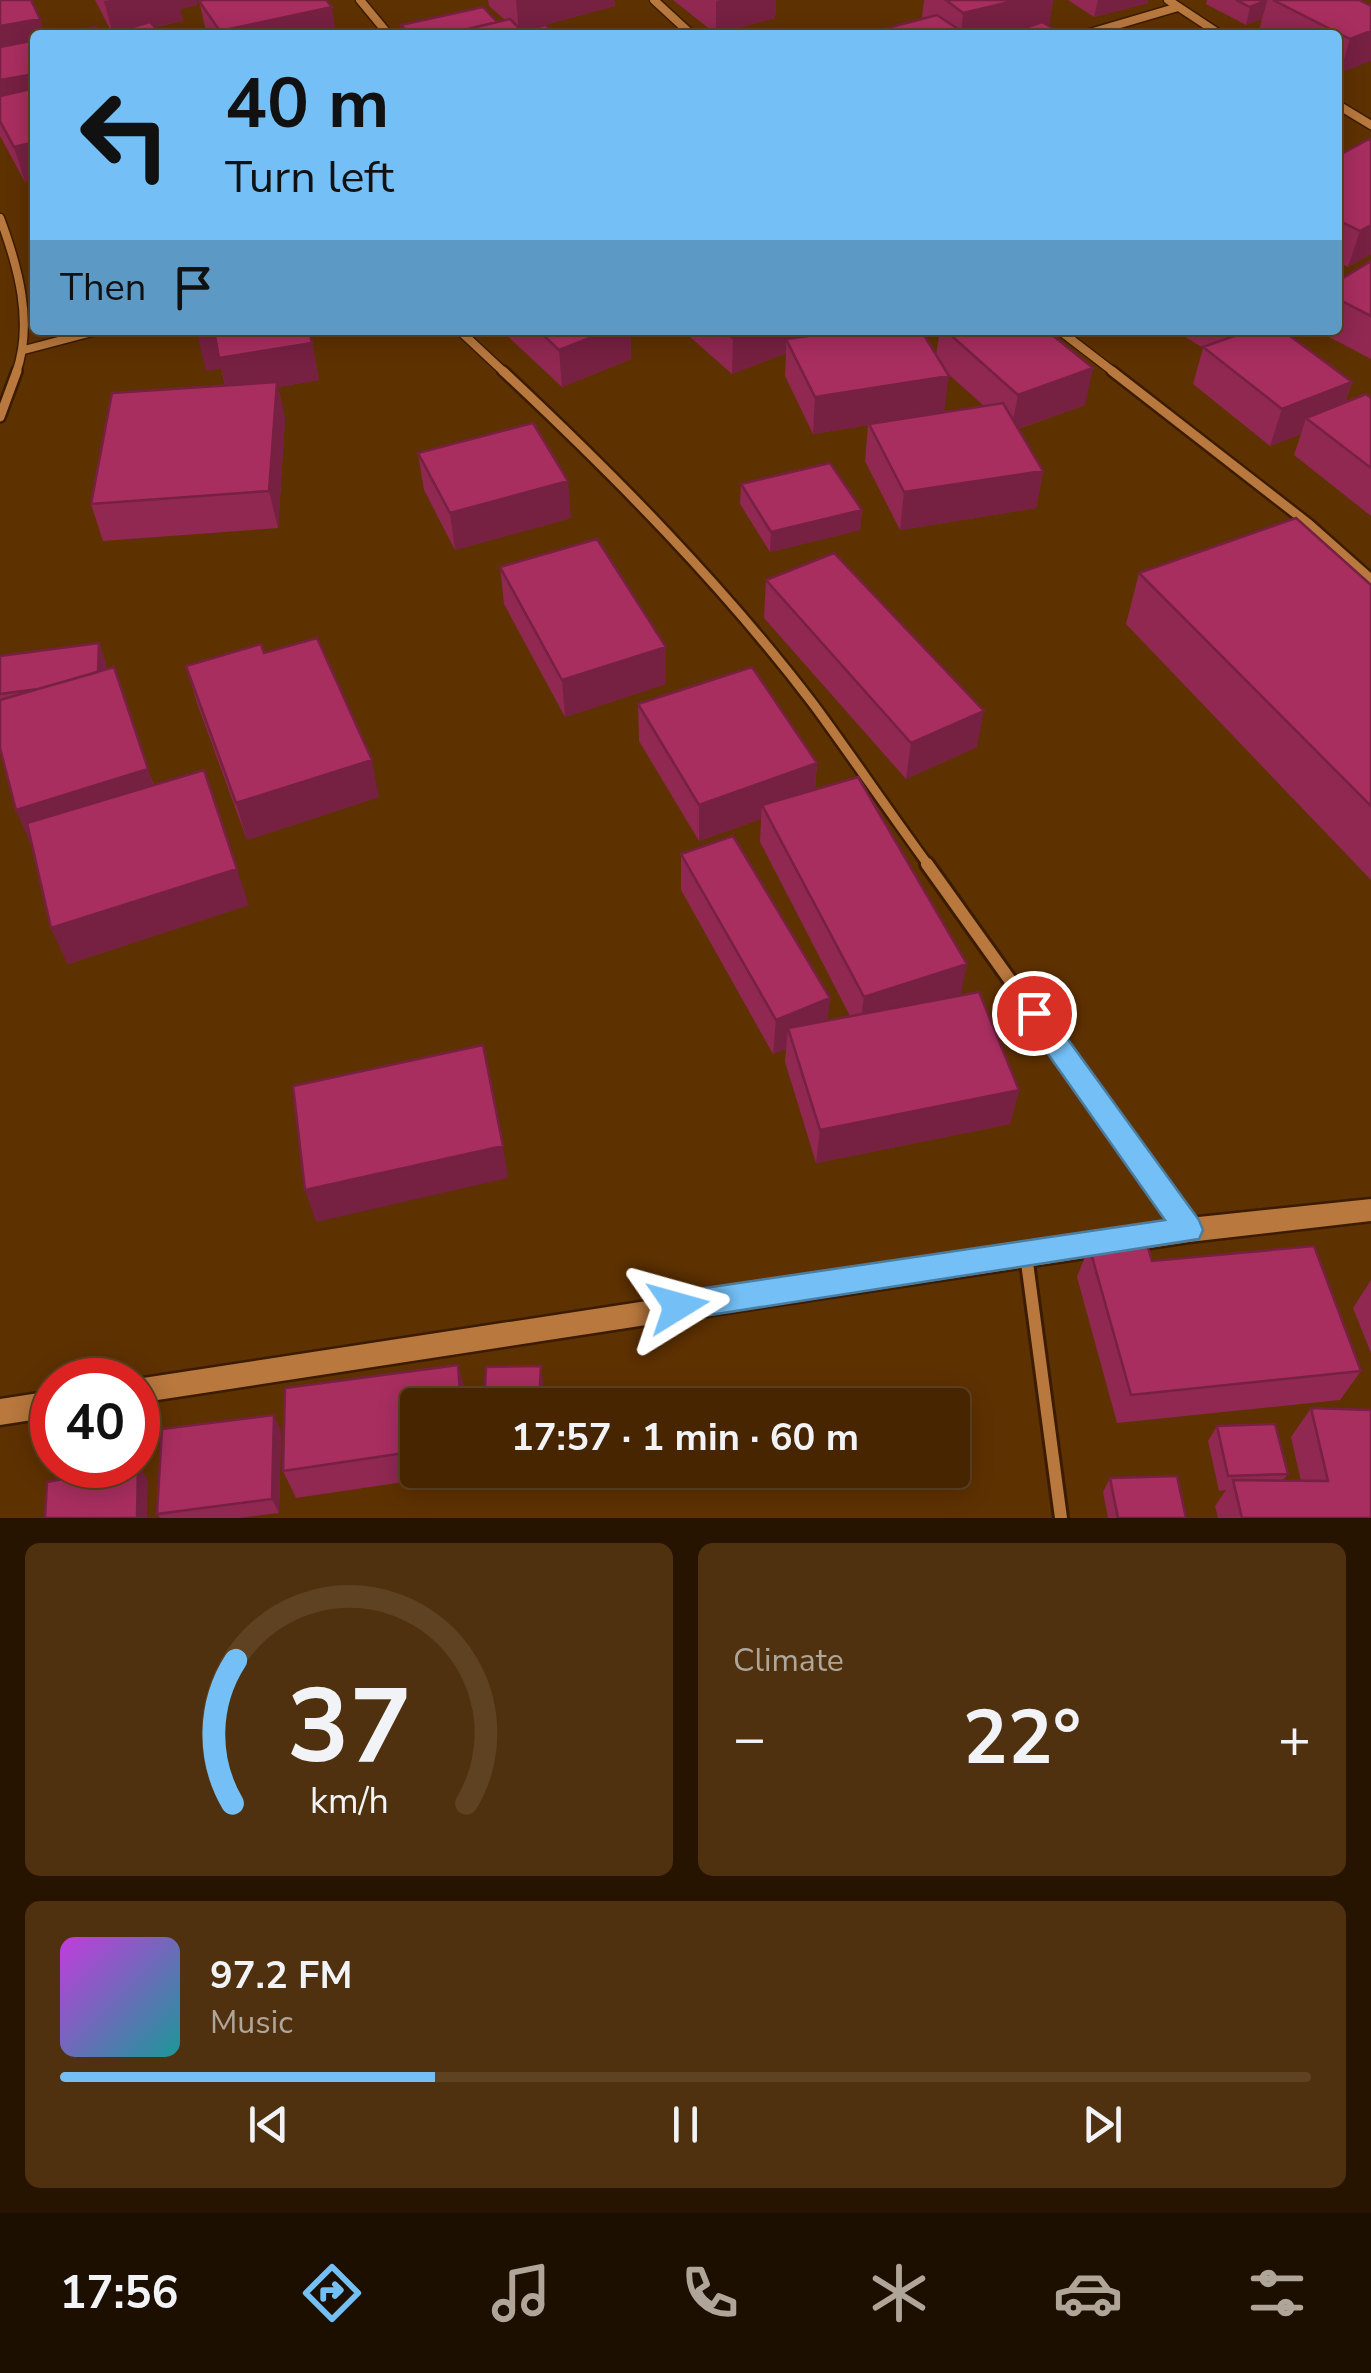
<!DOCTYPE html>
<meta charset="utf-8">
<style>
:root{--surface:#462500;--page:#50310f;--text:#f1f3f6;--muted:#b0a599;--line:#5e4222;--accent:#74c0f6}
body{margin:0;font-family:"Nunito Sans",sans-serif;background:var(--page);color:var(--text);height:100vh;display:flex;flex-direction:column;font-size:38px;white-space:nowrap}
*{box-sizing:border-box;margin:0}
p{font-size:32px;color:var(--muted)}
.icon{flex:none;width:55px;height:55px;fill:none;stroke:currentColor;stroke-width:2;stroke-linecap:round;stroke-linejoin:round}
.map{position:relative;height:1518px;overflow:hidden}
.panel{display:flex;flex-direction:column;gap:25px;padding:25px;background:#261400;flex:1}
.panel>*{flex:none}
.banner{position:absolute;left:30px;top:30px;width:1312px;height:305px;border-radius:10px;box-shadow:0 5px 25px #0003,0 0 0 2px var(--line);background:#74c0f6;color:#111;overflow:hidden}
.speed{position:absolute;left:30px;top:1358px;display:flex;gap:20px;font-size:50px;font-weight:700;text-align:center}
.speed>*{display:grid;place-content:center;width:130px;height:130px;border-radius:50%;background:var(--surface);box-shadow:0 5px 25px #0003,0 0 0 2px var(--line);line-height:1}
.speed .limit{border:15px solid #d22;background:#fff;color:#111}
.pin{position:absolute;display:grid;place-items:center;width:85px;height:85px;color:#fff;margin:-42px;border:5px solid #fff;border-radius:50%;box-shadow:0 2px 10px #0007}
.me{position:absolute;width:110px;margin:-55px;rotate:82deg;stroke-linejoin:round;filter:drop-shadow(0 0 8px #0008)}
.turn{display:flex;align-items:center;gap:35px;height:210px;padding:0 30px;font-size:45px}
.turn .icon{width:130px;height:130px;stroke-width:2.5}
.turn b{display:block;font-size:70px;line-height:85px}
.then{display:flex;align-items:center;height:95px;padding:0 30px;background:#0003;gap:20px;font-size:38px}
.big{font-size:75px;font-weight:700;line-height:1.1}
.panel .tile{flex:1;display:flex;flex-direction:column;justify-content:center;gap:15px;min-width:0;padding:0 35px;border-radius:15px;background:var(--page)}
.panel .dial{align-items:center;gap:0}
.dial svg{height:260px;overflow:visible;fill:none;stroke:var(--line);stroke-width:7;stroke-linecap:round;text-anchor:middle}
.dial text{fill:var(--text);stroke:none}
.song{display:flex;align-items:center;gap:30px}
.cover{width:120px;height:120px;border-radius:15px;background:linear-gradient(135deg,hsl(290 70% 55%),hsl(180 70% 35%))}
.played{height:10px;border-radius:5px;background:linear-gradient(90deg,var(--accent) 30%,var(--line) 30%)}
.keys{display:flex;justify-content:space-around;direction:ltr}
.heat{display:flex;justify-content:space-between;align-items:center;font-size:55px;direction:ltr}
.panel .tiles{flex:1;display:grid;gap:25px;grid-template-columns:1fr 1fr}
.tile:last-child{grid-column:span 2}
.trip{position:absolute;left:400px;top:1388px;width:570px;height:100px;border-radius:10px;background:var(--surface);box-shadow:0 5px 25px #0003,0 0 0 2px var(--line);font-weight:700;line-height:100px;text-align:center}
.tab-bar{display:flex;height:160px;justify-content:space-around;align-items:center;background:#1c0f00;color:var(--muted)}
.tab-bar .icon{width:70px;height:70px}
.tab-bar .on{color:var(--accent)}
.tab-bar b{font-size:45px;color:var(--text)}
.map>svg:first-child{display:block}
</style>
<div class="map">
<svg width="1371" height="1518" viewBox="0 0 1371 1518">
<rect width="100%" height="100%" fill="#5e3100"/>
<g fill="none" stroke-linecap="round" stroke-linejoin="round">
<defs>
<path id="street-far2" d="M 360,0 L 389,35
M 654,0 L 692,35
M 1168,0 L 1221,35
M 1083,35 L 1178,7
M 1338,105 L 1371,125
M 0,218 C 18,266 34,323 16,373
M 459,330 L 505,373
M 1059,330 L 1115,373
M 24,350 L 100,330"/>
<path id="street-far1" d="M 503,371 C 613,474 722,584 814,705 C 853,758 890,813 929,866
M 1112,371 L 1309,524 L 1371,579
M 0,417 L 17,371"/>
<path id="street" d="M 927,864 L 1187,1228
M 1026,1255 L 1061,1518"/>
<path id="secondary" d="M 1371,1199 L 1371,1221 L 1189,1242 L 138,1403 L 138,1380 L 130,1380 L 1189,1218 Z
M 52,1391 L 52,1417 L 0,1425 L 0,1399 Z"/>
</defs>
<use href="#street-far2" stroke="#3b1c00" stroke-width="11"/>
<use href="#street-far1" stroke="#3b1c00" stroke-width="14"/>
<use href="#street" stroke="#3b1c00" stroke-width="18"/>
<use href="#secondary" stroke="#3b1c00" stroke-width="5"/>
<use href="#street-far2" stroke="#b8783e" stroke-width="8"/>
<use href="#street-far1" stroke="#b8783e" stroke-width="9"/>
<use href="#street" stroke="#b8783e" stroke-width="12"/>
<use href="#secondary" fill="#b8783e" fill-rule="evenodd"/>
</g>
<path fill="#902852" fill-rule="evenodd" d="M 0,0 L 40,19 L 44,35 L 35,35 L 25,182 L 0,136 Z
M 95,0 L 196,0 L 197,5 L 180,9 L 183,21 L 154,27 L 163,35 L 113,35 Z
M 488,0 L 614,0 L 615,6 L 522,31 L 557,35 L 403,35 L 401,25 L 497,22 L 505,20 L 489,6 Z
M 673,0 L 776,0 L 775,18 L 716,34 Z
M 924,0 L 1053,0 L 1049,25 L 1047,25 L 1065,35 L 861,35 L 924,19 L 922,18 Z
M 1068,0 L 1148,0 L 1148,3 L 1094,17 Z
M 1207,0 L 1359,0 L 1371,6 L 1340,73 L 1338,71 L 1338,35 L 1268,35 L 1259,30 L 1262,19 L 1246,25 L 1206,4 Z
M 199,1 L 336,35 L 207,35 Z
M 1371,141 L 1371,254 L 1348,267 L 1338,262 L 1338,156 Z
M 1371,261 L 1371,359 L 1316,330 L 1338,330 L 1338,281 Z
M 501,330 L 630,330 L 631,359 L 562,387 Z
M 682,330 L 842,330 L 835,332 L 936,355 L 940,330 L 1046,330 L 1085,405 L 1018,429 L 1043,471 L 1036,508 L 900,530 L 865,461 L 868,425 L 813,434 L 785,376 L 786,353 L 732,374 ZM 946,372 L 984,406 L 944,412 Z
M 1174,330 L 1289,330 L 1285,332 L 1352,382 L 1345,403 L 1371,398 L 1371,516 L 1294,455 L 1301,434 L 1270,446 L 1193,384 L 1203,348 Z
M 312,343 L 319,380 L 278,387 L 285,419 L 278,528 L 103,541 L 91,504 L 225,385 L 221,368 L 206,371 Z
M 418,453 L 571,518 L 455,550 L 424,490 Z
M 741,484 L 862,510 L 860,530 L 770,552 L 740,504 Z
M 500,567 L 666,647 L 666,684 L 565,717 L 504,604 Z
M 1139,573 L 1371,585 L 1371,880 L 1126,624 Z
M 766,580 L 977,747 L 906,779 L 764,618 Z
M 99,643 L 106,663 L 106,669 L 154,785 L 249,905 L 68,964 L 51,928 L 32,845 L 16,810 L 0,748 L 0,656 Z
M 264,653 L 379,797 L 247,840 L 197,703 L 186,666 Z
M 638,704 L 817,763 L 815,790 L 960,995 L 1019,1090 L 1010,1124 L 816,1163 L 785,1062 L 786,1049 L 773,1054 L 681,890 L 681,854 L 830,998 L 827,1020 L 850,1016 L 760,842 L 761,819 L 699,841 L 639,741 Z
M 1089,1246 L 1152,1261 L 1361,1371 L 1340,1400 L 1117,1423 L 1077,1277 Z
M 1371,1280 L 1371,1353 L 1353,1308 Z
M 458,1365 L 466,1394 L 466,1405 L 418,1405 L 418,1470 L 471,1470 L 471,1472 L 296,1498 L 283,1471 Z
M 1311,1408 L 1371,1518 L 1218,1518 L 1215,1506 L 1226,1490 L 1219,1491 L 1208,1441 L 1217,1426 L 1288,1474 L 1283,1480 L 1301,1481 L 1291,1437 Z
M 281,1430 L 279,1513 L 238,1518 L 160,1518 L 157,1514 Z
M 1110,1478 L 1186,1518 L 1108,1518 L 1103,1492 Z"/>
<path fill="#762042" d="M 111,0 L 196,0 L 197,5 L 180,9 L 183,21 L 113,34 L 104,1 Z
M 516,0 L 614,0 L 615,6 L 519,32 Z
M 721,0 L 776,0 L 775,18 L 716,34 L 716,1 Z
M 1018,0 L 1053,0 L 1049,25 L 1006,35 L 961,35 L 963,13 Z
M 1098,0 L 1148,0 L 1148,3 L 1094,17 Z
M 1267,1 L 1262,19 L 1246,25 L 1250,7 Z
M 332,7 L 336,35 L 221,35 L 220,31 Z
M 40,19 L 44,35 L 35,35 L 35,55 L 0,62 L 0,26 Z
M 1371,31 L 1371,61 L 1340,73 L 1350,39 Z
M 35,74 L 35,93 L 0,100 L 0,80 Z
M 35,142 L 35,179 L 25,182 L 14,147 Z
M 1371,225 L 1371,254 L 1348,267 L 1360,231 Z
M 610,330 L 630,330 L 631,359 L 562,387 L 559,350 Z
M 753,330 L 808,330 L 807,345 L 786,339 L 786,353 L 732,374 L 733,338 Z
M 812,330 L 842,330 L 812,340 Z
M 1232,330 L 1289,330 L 1223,362 Z
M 214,331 L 312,343 L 319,380 L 278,387 L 285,419 L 278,528 L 269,491 L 228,395 L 221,368 L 206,371 L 197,334 Z
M 1093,368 L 1085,405 L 1011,431 L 1018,395 Z
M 949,376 L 944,413 L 813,434 L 815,397 Z
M 1352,382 L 1339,419 L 1306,418 L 1301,434 L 1270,446 L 1282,409 Z
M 1043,471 L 1036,508 L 900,530 L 904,492 Z
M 568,481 L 571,518 L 455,550 L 450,513 Z
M 862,510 L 860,530 L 770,552 L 771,532 Z
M 99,643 L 106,663 L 104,701 L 97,681 Z
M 666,647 L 666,684 L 565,717 L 562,680 Z
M 127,704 L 160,806 L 32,847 L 16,810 Z
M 984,711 L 977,747 L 906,779 L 911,743 Z
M 372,760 L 379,797 L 247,840 L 236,803 Z
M 817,763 L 814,800 L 762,805 L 761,819 L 699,841 L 699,805 Z
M 237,869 L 249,905 L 68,964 L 51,928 Z
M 967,964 L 960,1000 L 859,1032 L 864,997 Z
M 830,998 L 826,1032 L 788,1028 L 786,1049 L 773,1054 L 776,1020 Z
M 1019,1090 L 1010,1124 L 816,1163 L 820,1130 Z
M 503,1146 L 508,1178 L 316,1222 L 305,1190 Z
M 458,1365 L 466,1394 L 466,1405 L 461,1405 Z
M 541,1366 L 543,1382 L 542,1405 L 539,1405 Z
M 274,1415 L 281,1430 L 279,1513 L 272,1499 Z
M 138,1465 L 148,1480 L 147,1518 L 137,1518 Z"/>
<path fill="#a82e5f" stroke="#762042" stroke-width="2.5" d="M 0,0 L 31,0 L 40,19 L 0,26 Z
M 204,0 L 326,0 L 332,7 L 220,31 L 199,1 Z
M 946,0 L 1018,0 L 963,13 Z
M 1236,0 L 1267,0 L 1250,7 Z
M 1273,0 L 1359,0 L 1371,6 L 1371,31 L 1350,39 Z
M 483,7 L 497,22 L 443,35 L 410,35 L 401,25 Z
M 937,15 L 961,31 L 947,35 L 861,35 Z
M 510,19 L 522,31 L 546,25 L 557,35 L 443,35 Z
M 150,22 L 163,35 L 114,35 L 112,33 Z
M 1042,22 L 1065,35 L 1005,35 Z
M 96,27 L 100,35 L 55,34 Z
M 35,40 L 35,74 L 0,80 L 0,47 Z
M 35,88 L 35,142 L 14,147 L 0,121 L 0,96 Z
M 1369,139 L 1371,141 L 1371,225 L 1360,231 L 1338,220 L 1338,156 Z
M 1371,261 L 1371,316 L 1338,299 L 1338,281 Z
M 196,330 L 309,330 L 312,343 L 219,358 L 214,331 L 197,334 Z
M 538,330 L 610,330 L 559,350 Z
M 724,330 L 753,330 L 733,338 Z
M 852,330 L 921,330 L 949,376 L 815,397 L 786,339 Z
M 945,330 L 1046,330 L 1093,368 L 1018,395 Z
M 1251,330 L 1282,330 L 1352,382 L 1282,409 L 1203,347 Z
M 277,382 L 269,491 L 91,504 L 112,393 Z
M 1366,394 L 1371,398 L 1371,468 L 1306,418 Z
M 1003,403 L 1043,471 L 904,492 L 869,424 Z
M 533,423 L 568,481 L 450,513 L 418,453 Z
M 830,463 L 862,510 L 771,532 L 741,484 Z
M 1296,518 L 1371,585 L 1371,806 L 1139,573 Z
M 597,539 L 666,647 L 562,680 L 500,567 Z
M 834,553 L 984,711 L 911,743 L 766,580 Z
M 317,638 L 372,760 L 236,803 L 186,666 L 261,644 L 264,653 Z
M 99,643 L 98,672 L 38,689 L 0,694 L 0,656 Z
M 114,667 L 148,769 L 16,810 L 0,748 L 0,700 Z
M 752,667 L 817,763 L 699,805 L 638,704 Z
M 204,770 L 237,869 L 51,928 L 27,823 Z
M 858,777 L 967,964 L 864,997 L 762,805 Z
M 733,836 L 830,998 L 776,1020 L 681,854 Z
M 979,992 L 1019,1090 L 820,1130 L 788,1028 Z
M 483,1045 L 503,1146 L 305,1190 L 293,1086 Z
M 1146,1241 L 1152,1261 L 1314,1246 L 1361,1371 L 1131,1395 L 1089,1246 Z
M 458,1365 L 461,1405 L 418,1405 L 418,1451 L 283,1471 L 285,1388 Z
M 541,1366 L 539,1405 L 484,1405 L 486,1367 Z
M 1311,1408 L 1371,1410 L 1371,1518 L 1242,1518 L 1233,1480 L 1328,1481 Z
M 274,1415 L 272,1499 L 157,1514 L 162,1429 Z
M 1275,1424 L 1288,1474 L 1228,1476 L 1217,1426 Z
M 138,1465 L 137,1518 L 45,1518 L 47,1482 Z
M 1177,1476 L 1186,1518 L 1118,1518 L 1110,1478 Z"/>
<path fill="#74c0f6" stroke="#4b7da0" stroke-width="2.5" d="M 1034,1002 L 1043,1005 L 1199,1220 L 1203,1230 L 1199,1239 L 678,1320 L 667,1316 L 663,1306 L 667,1296 L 678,1292 L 1165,1220 L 1024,1020 L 1021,1013 L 1024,1005 Z"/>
</svg>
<div class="speed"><div class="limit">40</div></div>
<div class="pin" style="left:1034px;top:1013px;background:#d93025"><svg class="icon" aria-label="arrive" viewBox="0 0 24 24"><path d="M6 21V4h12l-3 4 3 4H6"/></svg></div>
<svg class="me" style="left:678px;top:1306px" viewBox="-20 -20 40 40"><path d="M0-17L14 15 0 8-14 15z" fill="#74c0f6" stroke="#fff" stroke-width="4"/></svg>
<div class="trip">17:57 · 1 min · 60 m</div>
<div class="banner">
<div class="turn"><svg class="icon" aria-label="left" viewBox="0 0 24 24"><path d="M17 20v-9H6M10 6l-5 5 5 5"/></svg><div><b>40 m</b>Turn left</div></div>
<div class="then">Then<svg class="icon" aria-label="arrive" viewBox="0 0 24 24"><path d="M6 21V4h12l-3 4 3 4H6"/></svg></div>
</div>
</div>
<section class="panel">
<div class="tiles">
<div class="tile dial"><svg viewBox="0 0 100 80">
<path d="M14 69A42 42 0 1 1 86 69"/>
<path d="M14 69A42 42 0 0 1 15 25" stroke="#74c0f6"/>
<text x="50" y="56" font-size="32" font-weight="700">37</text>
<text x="50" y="72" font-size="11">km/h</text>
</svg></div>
<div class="tile"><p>Climate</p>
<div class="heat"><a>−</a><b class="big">22°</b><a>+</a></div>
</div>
<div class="tile">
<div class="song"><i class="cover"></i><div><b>97.2 FM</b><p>Music</p></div></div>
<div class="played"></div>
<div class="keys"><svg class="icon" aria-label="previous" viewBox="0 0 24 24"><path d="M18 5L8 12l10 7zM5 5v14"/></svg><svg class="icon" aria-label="pause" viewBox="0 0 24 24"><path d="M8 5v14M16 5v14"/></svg><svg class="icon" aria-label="next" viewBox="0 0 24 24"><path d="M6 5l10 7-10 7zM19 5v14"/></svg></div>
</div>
</div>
</section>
<nav class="tab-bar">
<b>17:56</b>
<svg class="icon on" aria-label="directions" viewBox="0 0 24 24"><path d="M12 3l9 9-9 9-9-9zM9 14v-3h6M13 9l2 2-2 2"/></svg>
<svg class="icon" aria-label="music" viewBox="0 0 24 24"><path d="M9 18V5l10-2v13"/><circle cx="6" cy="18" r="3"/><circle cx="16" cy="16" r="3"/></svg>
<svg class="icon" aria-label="phone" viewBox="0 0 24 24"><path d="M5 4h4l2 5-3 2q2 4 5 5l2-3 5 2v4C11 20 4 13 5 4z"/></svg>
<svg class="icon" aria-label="climate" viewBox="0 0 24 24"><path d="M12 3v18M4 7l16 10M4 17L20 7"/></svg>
<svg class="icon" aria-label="car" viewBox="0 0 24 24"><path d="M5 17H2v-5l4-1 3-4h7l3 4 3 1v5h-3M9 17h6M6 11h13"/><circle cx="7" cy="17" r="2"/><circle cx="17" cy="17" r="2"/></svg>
<svg class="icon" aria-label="filters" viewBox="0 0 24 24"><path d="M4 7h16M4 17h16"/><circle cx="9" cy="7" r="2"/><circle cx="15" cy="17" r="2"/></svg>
</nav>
